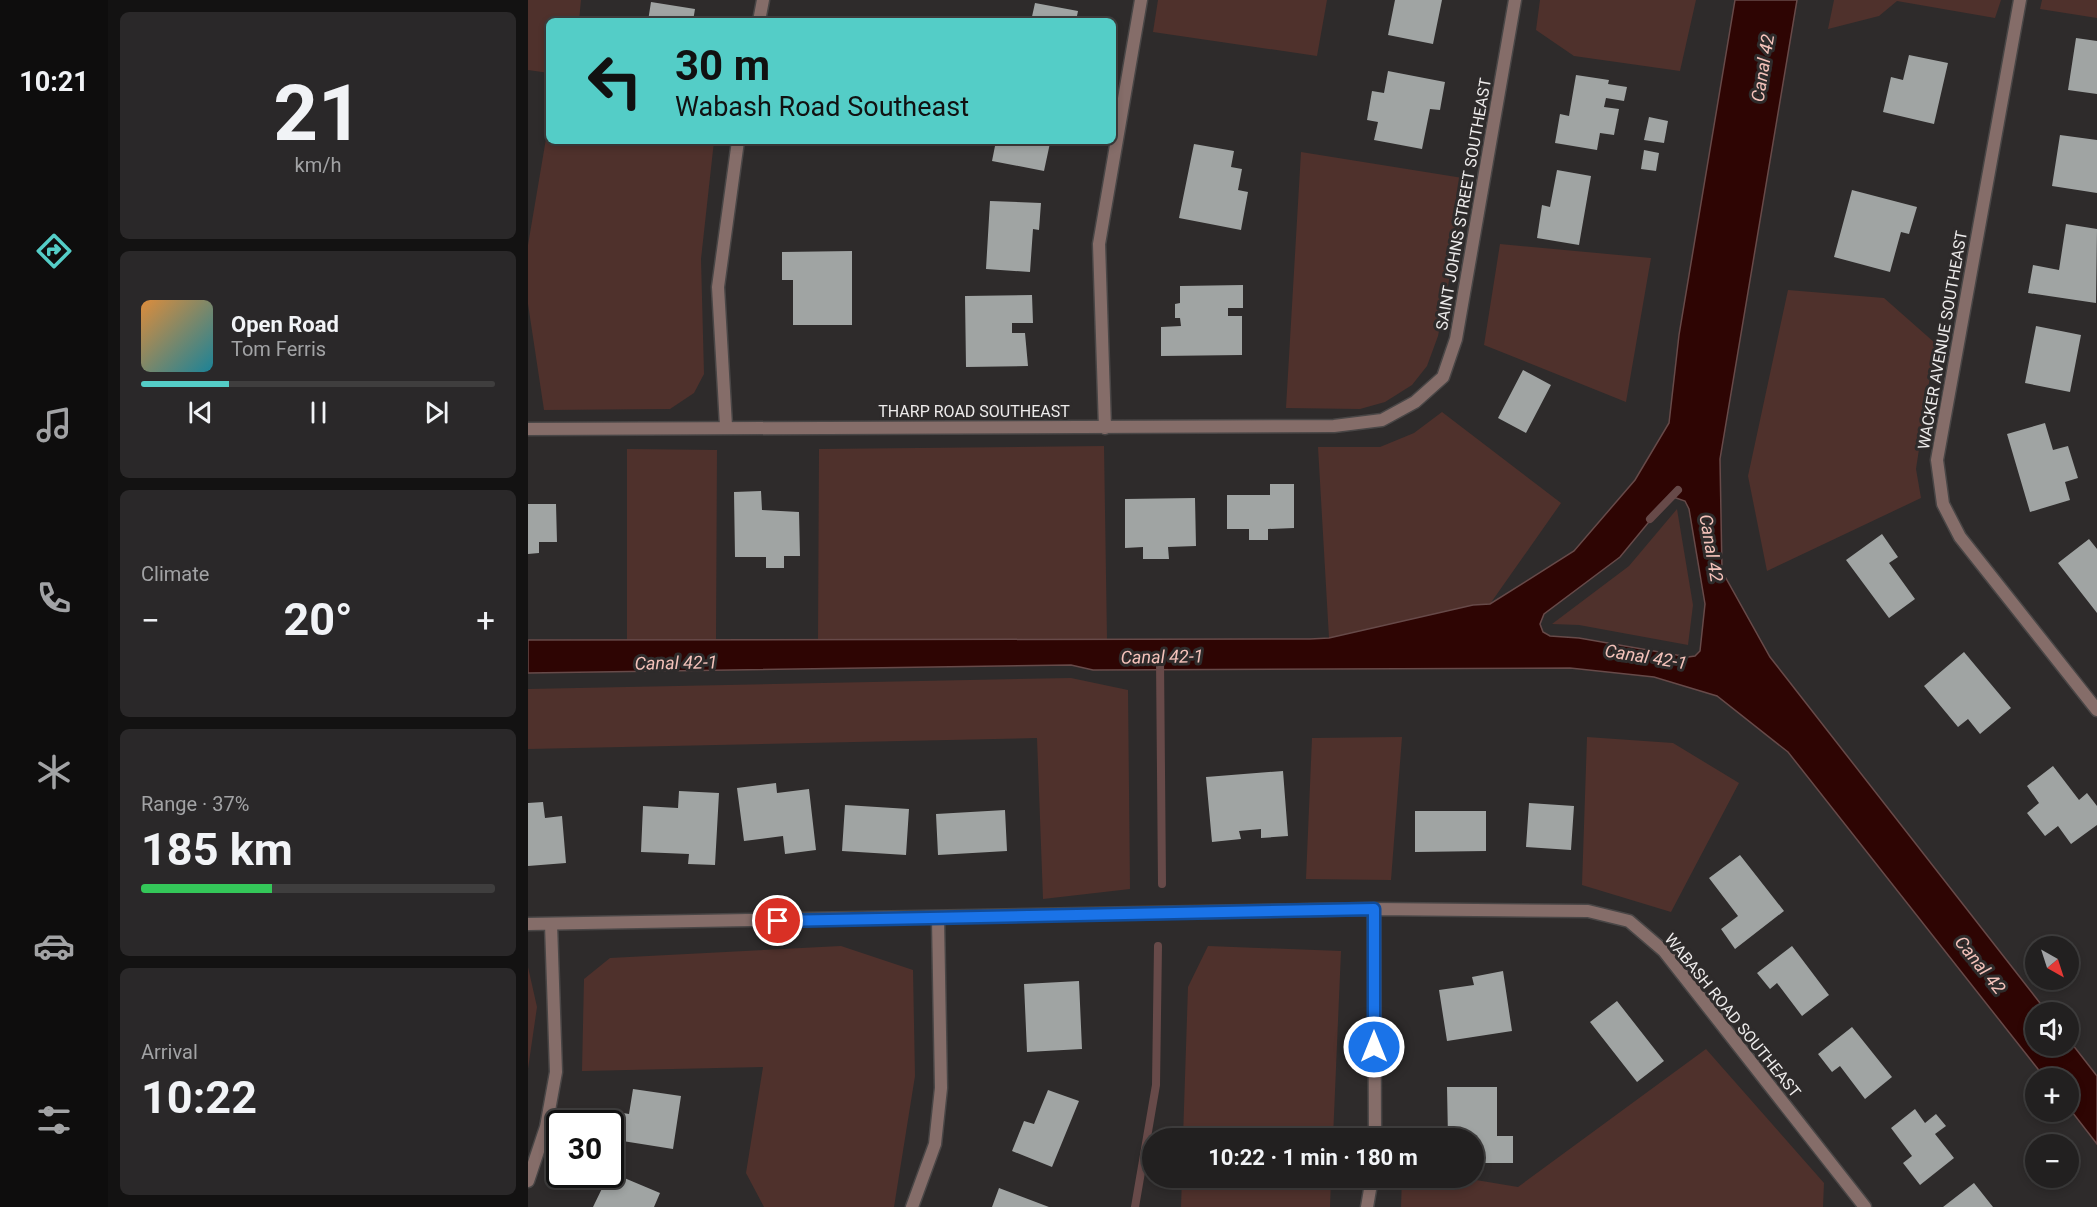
<!DOCTYPE html>
<meta charset="utf-8">
<style>
:root{--surface:#222020;--page:#2a2829;--text:#f1f3f6;--muted:#a2a3a5;--line:#3f3e3e;--accent:#54cdc7}
body{margin:0;font-family:Roboto,sans-serif;background:var(--page);color:var(--text);height:100vh;display:flex;flex-direction:column;font-size:22px;white-space:nowrap}
*{box-sizing:border-box;margin:0}
p{font-size:20px;color:var(--muted)}
.icon{flex:none;width:33px;height:33px;fill:none;stroke:currentColor;stroke-width:2;stroke-linecap:round;stroke-linejoin:round}
.map{position:relative;flex:1;overflow:hidden}
.details{display:flex;flex-direction:column;gap:12px;padding:12px;background:#131212;width:420px}
.details>*{flex:none}
.hud{position:absolute;left:18px;top:18px;width:570px;height:126px;border-radius:9px;box-shadow:0 3px 9px #0003,0 0 0 2px var(--line);background:#54cdc7;color:#111;overflow:hidden}
.needle{width:39px;rotate:141deg}
.controls{position:absolute;left:1497px;top:936px;display:grid;gap:12px}
.controls a{display:grid;place-items:center;width:54px;height:54px;border-radius:50%;background:var(--surface);box-shadow:0 3px 9px #0003,0 0 0 2px var(--line);font-size:30px}
.speed{position:absolute;left:18px;top:1110px;display:flex;gap:12px;font-size:30px;font-weight:700;text-align:center}
.speed>*{display:grid;place-content:center;width:78px;height:78px;border-radius:50%;background:var(--surface);box-shadow:0 3px 9px #0003,0 0 0 2px var(--line);line-height:1}
.speed .limit{border:3px solid #111;border-radius:9px;background:#fff;color:#111}
.pin{position:absolute;display:grid;place-items:center;width:51px;height:51px;color:#fff;margin:-26px;border:3px solid #fff;border-radius:50%;box-shadow:0 2px 6px #0007}
.me{position:absolute;width:66px;margin:-33px;rotate:0deg;stroke-linejoin:round;filter:drop-shadow(0 0 4px #0008)}
.turn{display:flex;align-items:center;gap:21px;height:126px;padding:0 30px;font-size:27px}
.turn .icon{width:78px;height:78px;stroke-width:2.5}
.turn b{display:block;font-size:42px;line-height:51px}
.big{font-size:45px;font-weight:700;line-height:1.1}
.details .widget{flex:1;display:flex;flex-direction:column;justify-content:center;gap:9px;min-width:0;padding:0 21px;border-radius:9px;background:var(--page)}
.details .dial{align-items:center;gap:0}
.dial b{font-size:78px;line-height:1}
.song{display:flex;align-items:center;gap:18px}
.cover{width:72px;height:72px;border-radius:9px;background:linear-gradient(135deg,hsl(30 70% 55%),hsl(190 70% 35%))}
.played{height:6px;border-radius:3px;background:linear-gradient(90deg,var(--accent) 25%,var(--line) 25%)}
.keys{display:flex;justify-content:space-around;direction:ltr}
.heat{display:flex;justify-content:space-between;align-items:center;font-size:33px;direction:ltr}
.charge{height:9px;border-radius:4px;background:linear-gradient(90deg,#34c759 37%,var(--line) 0)}
.trip{position:absolute;left:614px;top:1128px;width:342px;height:60px;border-radius:30px;background:var(--surface);box-shadow:0 3px 9px #0003,0 0 0 2px var(--line);font-weight:700;line-height:60px;text-align:center}
main{display:flex;flex:1;min-height:0}
.dock{display:flex;flex-direction:column;width:108px;justify-content:space-around;align-items:center;background:#0e0d0d;color:var(--muted)}
.dock .icon{width:42px;height:42px}
.dock .active{color:var(--accent)}
.dock b{font-size:27px;color:var(--text)}
.map>svg:first-child{display:block}
</style>
<main>
<nav class="dock">
<b>10:21</b>
<svg class="icon active" aria-label="directions" viewBox="0 0 24 24"><path d="M12 3l9 9-9 9-9-9zM9 14v-3h6M13 9l2 2-2 2"/></svg>
<svg class="icon" aria-label="music" viewBox="0 0 24 24"><path d="M9 18V5l10-2v13"/><circle cx="6" cy="18" r="3"/><circle cx="16" cy="16" r="3"/></svg>
<svg class="icon" aria-label="phone" viewBox="0 0 24 24"><path d="M5 4h4l2 5-3 2q2 4 5 5l2-3 5 2v4C11 20 4 13 5 4z"/></svg>
<svg class="icon" aria-label="climate" viewBox="0 0 24 24"><path d="M12 3v18M4 7l16 10M4 17L20 7"/></svg>
<svg class="icon" aria-label="car" viewBox="0 0 24 24"><path d="M5 17H2v-5l4-1 3-4h7l3 4 3 1v5h-3M9 17h6M6 11h13"/><circle cx="7" cy="17" r="2"/><circle cx="17" cy="17" r="2"/></svg>
<svg class="icon" aria-label="filters" viewBox="0 0 24 24"><path d="M4 7h16M4 17h16"/><circle cx="9" cy="7" r="2"/><circle cx="15" cy="17" r="2"/></svg>
</nav>
<section class="details">
<div class="widget dial"><b>21</b><p>km/h</p></div>
<div class="widget">
<div class="song"><i class="cover"></i><div><b>Open Road</b><p>Tom Ferris</p></div></div>
<div class="played"></div>
<div class="keys"><svg class="icon" aria-label="previous" viewBox="0 0 24 24"><path d="M18 5L8 12l10 7zM5 5v14"/></svg><svg class="icon" aria-label="pause" viewBox="0 0 24 24"><path d="M8 5v14M16 5v14"/></svg><svg class="icon" aria-label="next" viewBox="0 0 24 24"><path d="M6 5l10 7-10 7zM19 5v14"/></svg></div>
</div>
<div class="widget"><p>Climate</p>
<div class="heat"><a>−</a><b class="big">20°</b><a>+</a></div>
</div>
<div class="widget"><p>Range · 37%</p><b class="big">185 km</b><div class="charge"></div></div>
<div class="widget"><p>Arrival</p><b class="big">10:22</b></div>
</section>
<div class="map">
<svg width="1569" height="1207" viewBox="0 0 1569 1207">
<rect width="100%" height="100%" fill="#2e2b2b"/>
<path fill="#4f312c" d="M 0,0 L 53,0 L 51,21 L 21,21 L 21,73 L 0,70 Z
M 630,0 L 799,0 L 789,56 L 625,32 Z
M 1012,0 L 1168,0 L 1152,71 L 1046,56 L 1008,30 Z
M 1306,0 L 1473,0 L 1467,18 L 1369,1 L 1351,16 L 1300,29 Z
M 1514,0 L 1569,0 L 1569,18 L 1512,9 Z
M 21,121 L 21,141 L 186,141 L 173,259 L 176,374 L 166,393 L 142,409 L 16,410 L 0,304 L 0,245 Z
M 773,152 L 941,179 L 910,336 L 899,366 L 884,385 L 857,402 L 832,409 L 758,408 Z
M 972,244 L 1123,258 L 1098,402 L 956,345 Z
M 1260,290 L 1356,298 L 1407,343 L 1388,469 L 1393,498 L 1239,571 L 1220,476 Z
M 914,412 L 1033,503 L 962,604 L 945,605 L 801,638 L 790,447 L 852,447 L 886,433 Z
M 576,446 L 579,639 L 290,640 L 291,449 Z
M 99,449 L 189,450 L 188,640 L 99,640 Z
M 1149,509 L 1165,605 L 1160,645 L 1051,625 L 1024,624 L 1101,566 Z
M 543,678 L 600,690 L 602,889 L 515,899 L 509,738 L 0,749 L 0,689 Z
M 874,737 L 863,880 L 778,879 L 784,738 Z
M 1059,737 L 1145,743 L 1211,783 L 1143,912 L 1054,885 Z
M 313,946 L 385,970 L 387,1076 L 366,1207 L 236,1207 L 218,1173 L 235,1067 L 54,1071 L 56,979 L 82,958 Z
M 680,946 L 813,951 L 805,1138 L 655,1138 L 660,987 Z
M 0,967 L 9,1007 L 0,1069 Z
M 1178,1049 L 1296,1183 L 1295,1207 L 873,1207 L 874,1178 L 936,1178 L 990,1187 Z
M 654,1178 L 803,1178 L 802,1207 L 653,1207 Z"/>
<path fill="#2e0503" stroke="#674a49" stroke-width="1.5" fill-rule="evenodd" d="M 1207,0 L 1269,0 L 1192,459 L 1194,571 L 1242,657 L 1519,1012 L 1508,1012 L 1508,1046 L 1540,1046 L 1541,1040 L 1569,1076 L 1569,1144 L 1541,1108 L 1540,1078 L 1517,1078 L 1260,752 L 1189,696 L 1126,677 L 1042,668 L 565,670 L 543,665 L 0,673 L 0,640 L 782,639 L 801,638 L 945,605 L 962,604 L 1046,551 L 1107,480 L 1141,423 L 1151,335 ZM 1145,497 L 1157,501 L 1161,509 L 1177,604 L 1172,651 L 1167,656 L 1160,657 L 1051,638 L 1022,636 L 1015,632 L 1012,624 L 1016,614 L 1092,557 L 1139,500 Z"/>
<g fill="none" stroke-linecap="round" stroke-linejoin="round">
<path stroke="#674a49" stroke-width="8" d="M 1122,519 L 1150,490
M 632,659 L 634,884
M 607,1207 L 628,1085 L 630,946"/>
</g>
<path fill="#a0a4a3" d="M 867,0 L 914,0 L 905,44 L 860,35 Z
M 123,2 L 167,9 L 165,21 L 120,21 Z
M 507,3 L 550,11 L 548,21 L 503,21 Z
M 1548,38 L 1569,41 L 1569,94 L 1540,90 Z
M 1381,55 L 1420,63 L 1406,124 L 1355,112 L 1363,77 L 1375,80 Z
M 860,71 L 917,82 L 912,110 L 902,109 L 894,149 L 846,140 L 850,122 L 839,120 L 844,91 L 856,93 Z
M 1048,75 L 1081,80 L 1080,84 L 1099,87 L 1096,101 L 1078,98 L 1076,107 L 1091,109 L 1086,135 L 1072,133 L 1069,150 L 1027,143 L 1032,114 L 1041,116 Z
M 1121,117 L 1140,121 L 1136,143 L 1116,140 Z
M 1532,135 L 1569,140 L 1569,193 L 1524,186 Z
M 468,141 L 528,141 L 527,144 L 522,143 L 516,171 L 464,161 Z
M 666,144 L 706,151 L 703,167 L 714,169 L 710,190 L 720,192 L 713,230 L 651,218 Z
M 1116,150 L 1131,153 L 1128,171 L 1113,169 Z
M 1029,170 L 1063,176 L 1051,245 L 1009,238 L 1014,205 L 1022,207 Z
M 1324,190 L 1389,207 L 1381,234 L 1373,232 L 1362,272 L 1306,257 Z
M 462,201 L 513,203 L 511,230 L 505,229 L 502,272 L 458,269 Z
M 1538,224 L 1569,229 L 1568,303 L 1500,293 L 1505,265 L 1531,270 Z
M 324,251 L 324,325 L 265,325 L 265,280 L 254,280 L 254,252 Z
M 715,285 L 715,308 L 700,308 L 700,316 L 714,316 L 714,355 L 633,356 L 633,327 L 653,326 L 652,318 L 647,318 L 647,304 L 652,303 L 652,286 Z
M 504,295 L 505,323 L 484,323 L 484,333 L 497,333 L 500,366 L 438,367 L 437,296 Z
M 1508,326 L 1553,335 L 1542,392 L 1497,383 Z
M 995,370 L 1023,385 L 998,433 L 970,418 Z
M 1517,423 L 1525,450 L 1540,446 L 1550,478 L 1537,482 L 1542,500 L 1502,512 L 1479,434 Z
M 742,484 L 766,484 L 766,528 L 740,529 L 740,540 L 721,540 L 721,529 L 699,529 L 699,495 L 742,495 Z
M 233,491 L 234,510 L 271,512 L 272,556 L 256,556 L 256,568 L 238,568 L 238,557 L 207,557 L 206,492 Z
M 667,498 L 668,546 L 640,547 L 641,559 L 615,559 L 615,547 L 597,548 L 597,499 Z
M 0,504 L 28,504 L 29,542 L 11,542 L 11,553 L 0,554 Z
M 1354,534 L 1370,557 L 1361,563 L 1387,599 L 1361,618 L 1318,560 Z
M 1561,539 L 1569,549 L 1569,613 L 1530,563 Z
M 1436,652 L 1483,708 L 1452,734 L 1440,719 L 1430,727 L 1396,686 Z
M 1525,766 L 1551,800 L 1559,793 L 1569,806 L 1569,825 L 1543,844 L 1530,826 L 1517,836 L 1499,813 L 1511,803 L 1499,786 Z
M 755,771 L 760,836 L 733,838 L 733,829 L 711,831 L 713,839 L 684,842 L 678,777 Z
M 248,783 L 249,793 L 281,789 L 288,850 L 257,854 L 255,836 L 216,841 L 209,788 Z
M 151,791 L 191,793 L 187,865 L 160,864 L 161,854 L 113,852 L 115,806 L 150,808 Z
M 15,802 L 17,818 L 34,816 L 38,863 L 0,866 L 0,803 Z
M 1001,803 L 1046,806 L 1043,850 L 998,847 Z
M 317,805 L 381,809 L 378,855 L 314,851 Z
M 477,810 L 479,851 L 410,855 L 408,814 Z
M 887,811 L 958,811 L 958,851 L 887,852 Z
M 1212,855 L 1256,911 L 1207,949 L 1193,929 L 1210,916 L 1181,878 Z
M 1264,946 L 1301,995 L 1274,1016 L 1249,983 L 1242,989 L 1229,973 Z
M 975,971 L 984,1031 L 919,1041 L 911,990 L 946,985 L 944,977 Z
M 551,981 L 554,1049 L 499,1052 L 496,984 Z
M 1089,1001 L 1136,1061 L 1109,1082 L 1062,1022 Z
M 1324,1027 L 1364,1077 L 1337,1099 L 1312,1066 L 1304,1072 L 1290,1054 Z
M 919,1087 L 969,1087 L 969,1136 L 985,1136 L 985,1163 L 945,1163 L 945,1138 L 920,1138 Z
M 105,1089 L 153,1096 L 145,1149 L 82,1139 L 83,1111 L 101,1114 Z
M 520,1090 L 551,1101 L 524,1167 L 484,1151 L 496,1121 L 506,1124 Z
M 1387,1109 L 1397,1123 L 1408,1114 L 1418,1126 L 1407,1134 L 1426,1158 L 1392,1185 L 1375,1163 L 1384,1156 L 1363,1128 Z
M 82,1172 L 132,1193 L 126,1207 L 65,1207 Z
M 1446,1183 L 1465,1207 L 1415,1207 Z
M 471,1188 L 521,1207 L 464,1207 Z"/>
<g fill="none" stroke-linecap="round" stroke-linejoin="round">
<defs>
<path id="minor" d="M 1492,0 L 1409,460 L 1415,504 L 1432,537 L 1569,710
M 231,21 L 235,0
M 198,426 L 190,287 L 210,141
M 577,428 L 571,244 L 613,0
M 0,429 L 806,426 L 854,420 L 887,402 L 915,377 L 928,339 L 987,0
M 846,909 L 847,1138
M 0,924 L 846,909 L 1060,911 L 1101,921 L 1136,951 L 1337,1207
M 0,1181 L 18,1127 L 28,1072 L 23,924
M 384,1207 L 407,1144 L 413,1088 L 410,919
M 839,1207 L 844,1178"/>
</defs>
<use href="#minor" stroke="#494646" stroke-width="15"/>
<use href="#minor" stroke="#856d69" stroke-width="12"/>
</g>
<g fill="none" stroke-linecap="round" stroke-linejoin="round">
<defs>
<path id="route" d="M 250,921 L 846,909 L 846,1047"/>
</defs>
<use href="#route" stroke="#114b97" stroke-width="15"/>
<use href="#route" stroke="#1a73e8" stroke-width="10"/>
</g>
<g text-anchor="middle" stroke-width="6" stroke-linejoin="round" paint-order="stroke">
<g font-size="16" fill="#edebeb" stroke="#2e2b2b">
<text transform="translate(935 204) rotate(-80)" y="6">SAINT JOHNS STREET SOUTHEAST</text>
<text transform="translate(1414 340) rotate(-80)" y="6">WACKER AVENUE SOUTHEAST</text>
<text x="446" y="417">THARP ROAD SOUTHEAST</text>
<text transform="translate(1205 1015) rotate(51)" y="6">WABASH ROAD SOUTHEAST</text>
</g>
<g font-size="18" font-style="italic" fill="#f4c2ba" stroke="#2e2b2b">
<text transform="translate(1235 68) rotate(-81)" y="6">Canal 42</text>
<text transform="translate(1183 548) rotate(80)" y="6">Canal 42</text>
<text transform="translate(634 657) rotate(-1)" y="6">Canal 42-1</text>
<text transform="translate(1118 657) rotate(9)" y="6">Canal 42-1</text>
<text transform="translate(148 663) rotate(-1)" y="6">Canal 42-1</text>
<text transform="translate(1452 965) rotate(51)" y="6">Canal 42</text>
</g>
</g>
</svg>
<div class="controls">
<a><svg class="needle" viewBox="-14 -14 28 28"><path d="M0-13l5 13h-10z" fill="#e53935"/><path d="M0 13l5-13h-10z" fill="#a2a3a5"/></svg></a>
<a><svg class="icon" aria-label="sound" viewBox="0 0 24 24"><path d="M4 9h4l5-4v14l-5-4H4zM17 9q2 3 0 6"/></svg></a>
<a>+</a>
<a>−</a>
</div>
<div class="speed"><div class="limit">30</div></div>
<div class="pin" style="left:250px;top:921px;background:#d93025"><svg class="icon" aria-label="arrive" viewBox="0 0 24 24"><path d="M6 21V4h12l-3 4 3 4H6"/></svg></div>
<svg class="me" style="left:846px;top:1047px" viewBox="-20 -20 40 40"><circle r="17" fill="#1a73e8" stroke="#fff" stroke-width="3"/><path d="M0-11L8 9 0 5-8 9z" fill="#fff"/></svg>
<div class="trip">10:22 · 1 min · 180 m</div>
<div class="hud">
<div class="turn"><svg class="icon" aria-label="left" viewBox="0 0 24 24"><path d="M17 20v-9H6M10 6l-5 5 5 5"/></svg><div><b>30 m</b>Wabash Road Southeast</div></div>
</div>
</div>
</main>
